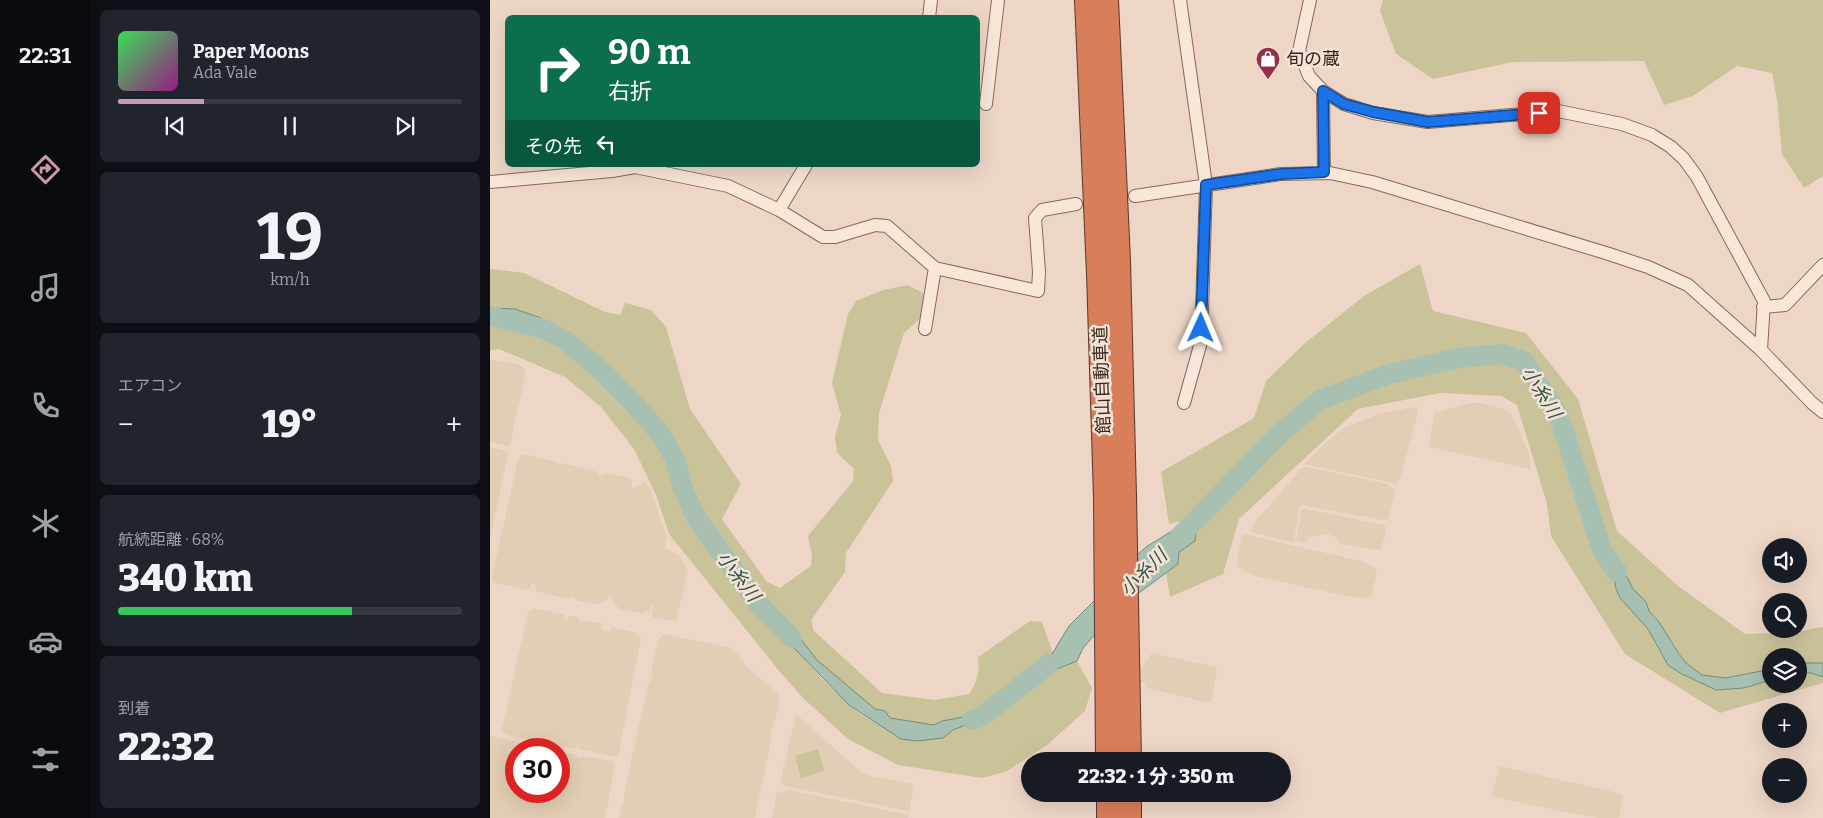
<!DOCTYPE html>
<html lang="ja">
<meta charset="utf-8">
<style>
:root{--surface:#171b24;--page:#20242c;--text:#f1f3f6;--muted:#9ea1a6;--line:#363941;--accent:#c79ba9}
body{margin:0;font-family:Bitter,"Noto Sans JP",serif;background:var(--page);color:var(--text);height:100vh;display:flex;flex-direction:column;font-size:19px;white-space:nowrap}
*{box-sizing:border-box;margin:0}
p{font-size:16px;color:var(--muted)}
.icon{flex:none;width:28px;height:28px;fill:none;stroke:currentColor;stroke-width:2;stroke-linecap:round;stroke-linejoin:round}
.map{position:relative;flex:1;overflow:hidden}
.drawer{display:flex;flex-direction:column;gap:10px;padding:10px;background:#0d0f14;width:400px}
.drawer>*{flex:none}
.hud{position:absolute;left:15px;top:15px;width:475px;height:152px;border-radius:8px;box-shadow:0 5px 20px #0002;background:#0b6e4f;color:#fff;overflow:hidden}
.buttons{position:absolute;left:1272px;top:538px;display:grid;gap:10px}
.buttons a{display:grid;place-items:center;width:45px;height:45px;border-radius:50%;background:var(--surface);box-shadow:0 5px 20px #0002;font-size:25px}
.speed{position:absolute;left:15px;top:738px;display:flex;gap:10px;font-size:25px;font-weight:700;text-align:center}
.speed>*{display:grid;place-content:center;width:65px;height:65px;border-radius:50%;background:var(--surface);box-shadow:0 5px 20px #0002;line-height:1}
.speed .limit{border:8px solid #d22;background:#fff;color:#111}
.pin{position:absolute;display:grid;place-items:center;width:42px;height:42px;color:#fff;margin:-21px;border-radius:10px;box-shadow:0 2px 8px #0006}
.me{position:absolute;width:55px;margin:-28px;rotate:1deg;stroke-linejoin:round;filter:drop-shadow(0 0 4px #0008)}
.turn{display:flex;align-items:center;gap:18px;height:105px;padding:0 20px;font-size:22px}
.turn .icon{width:65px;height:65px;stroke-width:2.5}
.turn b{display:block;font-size:35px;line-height:42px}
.then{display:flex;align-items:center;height:48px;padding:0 20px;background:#0003;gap:10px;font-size:19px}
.big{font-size:38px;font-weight:800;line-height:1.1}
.drawer .widget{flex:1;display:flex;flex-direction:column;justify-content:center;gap:8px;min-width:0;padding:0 18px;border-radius:8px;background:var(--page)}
.drawer .dial{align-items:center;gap:0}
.dial b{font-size:65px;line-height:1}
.song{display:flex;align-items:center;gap:15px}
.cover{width:60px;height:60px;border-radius:8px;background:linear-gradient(135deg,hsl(130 70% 55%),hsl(310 70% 35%))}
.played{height:5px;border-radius:2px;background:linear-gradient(90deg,var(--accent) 25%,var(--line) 25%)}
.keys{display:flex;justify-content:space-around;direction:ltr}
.heat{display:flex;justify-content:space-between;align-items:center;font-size:28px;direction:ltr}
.charge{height:8px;border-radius:4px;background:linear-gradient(90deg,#34c759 68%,var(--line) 0)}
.trip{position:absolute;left:531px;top:752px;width:270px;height:50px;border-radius:25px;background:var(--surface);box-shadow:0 5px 20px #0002;font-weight:800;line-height:50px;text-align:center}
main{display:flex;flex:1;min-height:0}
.tab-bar{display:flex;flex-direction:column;width:90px;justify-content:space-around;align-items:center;background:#090b0e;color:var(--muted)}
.tab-bar .icon{width:35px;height:35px}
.tab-bar .selected{color:var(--accent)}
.tab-bar b{font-size:22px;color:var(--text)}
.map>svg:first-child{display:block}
</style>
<main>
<nav class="tab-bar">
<b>22:31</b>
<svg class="icon selected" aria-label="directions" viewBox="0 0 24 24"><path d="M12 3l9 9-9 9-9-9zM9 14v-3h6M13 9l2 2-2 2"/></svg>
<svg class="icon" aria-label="music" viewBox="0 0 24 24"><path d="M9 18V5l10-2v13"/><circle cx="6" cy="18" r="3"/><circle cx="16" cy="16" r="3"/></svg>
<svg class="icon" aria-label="phone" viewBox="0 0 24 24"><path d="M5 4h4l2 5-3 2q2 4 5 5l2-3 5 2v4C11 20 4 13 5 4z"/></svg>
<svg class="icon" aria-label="climate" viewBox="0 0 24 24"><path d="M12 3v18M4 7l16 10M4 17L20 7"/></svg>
<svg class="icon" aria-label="car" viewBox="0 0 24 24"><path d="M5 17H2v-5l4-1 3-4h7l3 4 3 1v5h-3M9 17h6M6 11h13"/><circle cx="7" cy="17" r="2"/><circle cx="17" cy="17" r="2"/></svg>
<svg class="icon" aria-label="filters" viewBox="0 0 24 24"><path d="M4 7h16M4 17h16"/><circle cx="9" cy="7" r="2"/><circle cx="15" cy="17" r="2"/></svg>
</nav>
<section class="drawer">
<div class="widget">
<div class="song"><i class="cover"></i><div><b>Paper Moons</b><p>Ada Vale</p></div></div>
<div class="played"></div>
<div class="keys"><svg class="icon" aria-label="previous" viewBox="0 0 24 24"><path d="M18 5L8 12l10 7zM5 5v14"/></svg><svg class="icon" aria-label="pause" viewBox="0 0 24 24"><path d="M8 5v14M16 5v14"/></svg><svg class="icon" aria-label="next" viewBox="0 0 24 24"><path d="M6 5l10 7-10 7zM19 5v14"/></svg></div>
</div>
<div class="widget dial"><b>19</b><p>km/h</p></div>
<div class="widget"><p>エアコン</p>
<div class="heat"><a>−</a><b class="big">19°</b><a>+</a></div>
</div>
<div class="widget"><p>航続距離 · 68%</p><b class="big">340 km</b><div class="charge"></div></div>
<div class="widget"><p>到着</p><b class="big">22:32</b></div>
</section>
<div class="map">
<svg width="1333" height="818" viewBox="0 0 1333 818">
<rect width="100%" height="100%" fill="#edd6c6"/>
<path fill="#e2ceb4" d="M 0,359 L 27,364 L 32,366 L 36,372 L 20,444 L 17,446 L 0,442 Z
M 980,403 L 989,403 L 1014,409 L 1023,416 L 1039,454 L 1041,469 L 939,447 L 944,413 Z
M 927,407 L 928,413 L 910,479 L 907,484 L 814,464 L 834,444 L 854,428 L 886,415 L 917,408 Z
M 0,447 L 17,451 L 18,455 L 0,539 Z
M 33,454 L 67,462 L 69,466 L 73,463 L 108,472 L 109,476 L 115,473 L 140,478 L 142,482 L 142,489 L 154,482 L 160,488 L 176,534 L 175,548 L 189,555 L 198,570 L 186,621 L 162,617 L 163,604 L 159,610 L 152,613 L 129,609 L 120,596 L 115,601 L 108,604 L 95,602 L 86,600 L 83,596 L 81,599 L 77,599 L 46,591 L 45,584 L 42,582 L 40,588 L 37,590 L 3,582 L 2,577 L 28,459 Z
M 816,467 L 898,484 L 905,491 L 898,519 L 893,520 L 811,505 L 809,509 L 804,541 L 802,542 L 760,532 L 764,523 L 811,469 Z
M 812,508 L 893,525 L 896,527 L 896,530 L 891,550 L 849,544 L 845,537 L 838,534 L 819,537 L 816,543 L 806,541 Z
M 754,534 L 870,561 L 884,567 L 887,573 L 881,597 L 879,598 L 856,596 L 761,575 L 747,566 L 747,563 L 751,537 Z
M 43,608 L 75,615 L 75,619 L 81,616 L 86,616 L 90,620 L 90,624 L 95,620 L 113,624 L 112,630 L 118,632 L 123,627 L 147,633 L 150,636 L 151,639 L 128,757 L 88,749 L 87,746 L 86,748 L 63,745 L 62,742 L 58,745 L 52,743 L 50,740 L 47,742 L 13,734 L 12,729 L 38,612 Z
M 173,634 L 238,647 L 244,650 L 256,666 L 289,695 L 289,705 L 283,728 L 280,732 L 282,736 L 272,784 L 270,784 L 271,789 L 265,818 L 129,818 L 132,805 L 135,801 L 134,793 L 158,684 L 163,676 L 161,672 L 168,639 L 171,638 Z
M 662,653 L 726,667 L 727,672 L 721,702 L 716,702 L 656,688 L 655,682 L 649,682 L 650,670 Z
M 306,714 L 372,773 L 385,777 L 421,783 L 424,788 L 419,811 L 295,786 L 290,783 Z
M 0,736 L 51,747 L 52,749 L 26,749 L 26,791 L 69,791 L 69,751 L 86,755 L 88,759 L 92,756 L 123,761 L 125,765 L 115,818 L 0,818 Z
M 1009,766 L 1120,791 L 1132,795 L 1133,796 L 1129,818 L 1108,818 L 1040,805 L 1002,796 Z
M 298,790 L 419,815 L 418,818 L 282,818 L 287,792 L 294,793 Z"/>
<path fill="#cac39a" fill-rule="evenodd" d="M 893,0 L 1333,0 L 1333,176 L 1314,188 L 1292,154 L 1287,100 L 1282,73 L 1247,66 L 1203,96 L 1174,105 L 1154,61 L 1023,62 L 943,79 L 906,54 L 890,11 Z
M 930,264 L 943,311 L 1036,333 L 1088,399 L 1127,531 L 1188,586 L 1255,634 L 1306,632 L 1333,627 L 1333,663 L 1309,663 L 1309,656 L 1281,656 L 1281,669 L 1236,678 L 1212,675 L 1196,663 L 1189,654 L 1169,622 L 1159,611 L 1156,602 L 1143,589 L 1138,579 L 1113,551 L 1126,576 L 1125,586 L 1130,598 L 1158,629 L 1178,665 L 1254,688 L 1281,680 L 1281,684 L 1309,684 L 1309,672 L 1321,673 L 1333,677 L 1333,683 L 1230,713 L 1135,654 L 1061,536 L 1057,504 L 1027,405 L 1011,396 L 950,393 L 868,409 L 749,519 L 733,574 L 680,597 L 676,573 L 688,564 L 689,552 L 697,546 L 706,528 L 703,518 L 679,524 L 671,472 L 764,418 L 776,381 L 814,344 L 874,296 Z
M 0,269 L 34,273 L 115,312 L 130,315 L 135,303 L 161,310 L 176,327 L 200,409 L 251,484 L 232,519 L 277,582 L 290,588 L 321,566 L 322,556 L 318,536 L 363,481 L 364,469 L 347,453 L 345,437 L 351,415 L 342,383 L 358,314 L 366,301 L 393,290 L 418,285 L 433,293 L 434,315 L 414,333 L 389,413 L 388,440 L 401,466 L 403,481 L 356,553 L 355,572 L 322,619 L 323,630 L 392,693 L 445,700 L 479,694 C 487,681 490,673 488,657 L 540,621 L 552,622 L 563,653 L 558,659 L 556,664 L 538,681 L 557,677 L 567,669 L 587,661 L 602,688 L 595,711 L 556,746 L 515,772 L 492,778 L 408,765 L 358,739 L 314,699 L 290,672 L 179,534 L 166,495 L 144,449 L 111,407 L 75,377 L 9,349 L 0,350 L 0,325 L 15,326 L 35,331 L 50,318 L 25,309 L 0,308 ZM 284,619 L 305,632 L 326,660 L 385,709 L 400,718 L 444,725 L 452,721 L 478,716 L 485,710 L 499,705 L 503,707 C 487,718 468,726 453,738 L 405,735 L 369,713 L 335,682 L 306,650 Z
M 328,749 L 334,771 L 311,778 L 305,756 Z"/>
<path fill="#a7c0b2" stroke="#6e8e7d" d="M 0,308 L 25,309 L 51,318 L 54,329 L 35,331 L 15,326 L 0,325 Z
M 703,518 L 707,519 L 705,541 L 689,552 L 688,564 L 646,595 L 645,557 L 656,547 Z
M 1112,550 L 1121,556 L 1138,579 L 1143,589 L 1156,602 L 1159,611 L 1169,622 L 1189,654 L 1196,663 L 1212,675 L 1236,678 L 1281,669 L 1281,680 L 1254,688 L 1226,690 L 1190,673 L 1178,665 L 1158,629 L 1130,598 L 1125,586 L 1126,576 Z
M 608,597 L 609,630 L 593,648 L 587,661 L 567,669 L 557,677 L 548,680 L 537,681 L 556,664 L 579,626 Z
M 284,619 L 305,632 L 327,660 L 385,709 L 395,711 L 400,718 L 444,725 L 452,721 L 478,716 L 485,710 L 500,705 L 503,707 L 501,713 L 496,717 L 463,730 L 453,738 L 427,741 L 411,739 L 359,705 L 306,650 L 281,626 Z
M 1309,663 L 1333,663 L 1333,677 L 1321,673 L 1309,673 Z"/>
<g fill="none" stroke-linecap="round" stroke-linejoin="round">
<path stroke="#a7c0b2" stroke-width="20" d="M 0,316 L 54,329 L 75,340 L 112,371 L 146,406 L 169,432 L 185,459 L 193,489 L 207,519 L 268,603 L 302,638
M 689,537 L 793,431 L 830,400 L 899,374 L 969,358 L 1012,354 L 1034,361 L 1069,416 L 1112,550 L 1127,572
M 482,720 L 492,716 L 559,664"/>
<defs>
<path id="street" d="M 690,0 L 716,185 L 711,342 L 694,403
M 820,0 L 809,51 L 819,76 L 833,91 L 854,104 L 883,113 L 938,122 L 1068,111 L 1132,124 L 1162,135 L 1181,147 L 1194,159 L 1207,177 L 1274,301 L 1271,350
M 439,18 L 441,0
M 833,91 L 834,172
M 496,104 L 508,0
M 0,182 L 122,171 L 145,167 L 238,186 L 289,210 L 333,237 L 345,237 L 385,225 L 397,226 L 445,268 L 548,291 L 549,272 L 545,218 L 552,210 L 586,204
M 645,196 L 791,174 L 840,173 L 882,182 L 1119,254 L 1158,267 L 1198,285 L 1271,350 L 1322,403 L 1333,412
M 289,210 L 316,165
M 1273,307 L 1295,305 L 1333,265
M 435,329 L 445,268"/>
<path id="highway" d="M 597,0 L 609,274 L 616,497 L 618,761
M 616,0 L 628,261 L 634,495 L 639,761
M 619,794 L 619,818
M 639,794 L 639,818"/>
</defs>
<use href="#street" stroke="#87675c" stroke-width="14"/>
<use href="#highway" stroke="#553730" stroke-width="26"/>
<use href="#street" stroke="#f8e6d9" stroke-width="12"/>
<use href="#highway" stroke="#d87e5a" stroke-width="24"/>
</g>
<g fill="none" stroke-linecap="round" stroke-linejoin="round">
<defs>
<path id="route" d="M 711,328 L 716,185 L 791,174 L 834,172 L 833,91 L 854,104 L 883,112 L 938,122 L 1049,113"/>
</defs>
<use href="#route" stroke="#114b97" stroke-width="12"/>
<use href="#route" stroke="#1a73e8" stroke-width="9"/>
</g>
<defs>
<symbol id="shop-pin" viewBox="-11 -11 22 30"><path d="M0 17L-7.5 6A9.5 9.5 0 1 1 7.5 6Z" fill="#942f4b" stroke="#f4e3d5"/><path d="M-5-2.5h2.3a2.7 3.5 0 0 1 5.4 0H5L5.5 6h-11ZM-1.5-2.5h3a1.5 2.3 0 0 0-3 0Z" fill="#fff"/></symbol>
</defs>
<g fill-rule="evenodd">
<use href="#shop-pin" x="764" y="45" width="28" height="38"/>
</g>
<g text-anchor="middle" stroke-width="5" stroke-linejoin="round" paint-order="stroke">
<g font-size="18" fill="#38251f" stroke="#f4e3d5" text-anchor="start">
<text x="796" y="65">旬の蔵</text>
</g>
<g font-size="18" fill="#38251f" stroke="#f4e3d5">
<text transform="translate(612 380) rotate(-92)" y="6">館山自動車道</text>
</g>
<g font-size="19" font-style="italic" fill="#2f574a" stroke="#f4e3d5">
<text transform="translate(1052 392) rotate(58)" y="7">小糸川</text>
<text transform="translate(653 572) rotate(-45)" y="7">小糸川</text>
<text transform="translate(249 576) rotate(53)" y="7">小糸川</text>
</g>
</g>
</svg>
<div class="buttons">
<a><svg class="icon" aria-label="sound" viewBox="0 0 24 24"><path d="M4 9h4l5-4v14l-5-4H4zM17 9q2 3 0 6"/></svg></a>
<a><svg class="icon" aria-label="search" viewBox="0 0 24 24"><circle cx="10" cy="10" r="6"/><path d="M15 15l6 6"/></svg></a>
<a><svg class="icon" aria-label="layers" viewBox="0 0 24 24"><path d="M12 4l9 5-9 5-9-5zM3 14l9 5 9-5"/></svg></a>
<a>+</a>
<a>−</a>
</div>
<div class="speed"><div class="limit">30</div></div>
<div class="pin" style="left:1049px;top:113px;background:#d93025"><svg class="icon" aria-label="arrive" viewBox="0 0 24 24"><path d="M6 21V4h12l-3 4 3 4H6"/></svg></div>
<svg class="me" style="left:711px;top:328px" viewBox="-20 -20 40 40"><path d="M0-17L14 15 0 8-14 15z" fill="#1a73e8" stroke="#fff" stroke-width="4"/></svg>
<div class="trip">22:32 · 1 分 · 350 m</div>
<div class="hud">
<div class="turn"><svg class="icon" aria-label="right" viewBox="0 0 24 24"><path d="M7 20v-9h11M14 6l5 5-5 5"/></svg><div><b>90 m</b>右折</div></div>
<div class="then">その先<svg class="icon" aria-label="left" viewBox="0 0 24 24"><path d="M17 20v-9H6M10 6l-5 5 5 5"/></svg></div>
</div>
</div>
</main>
